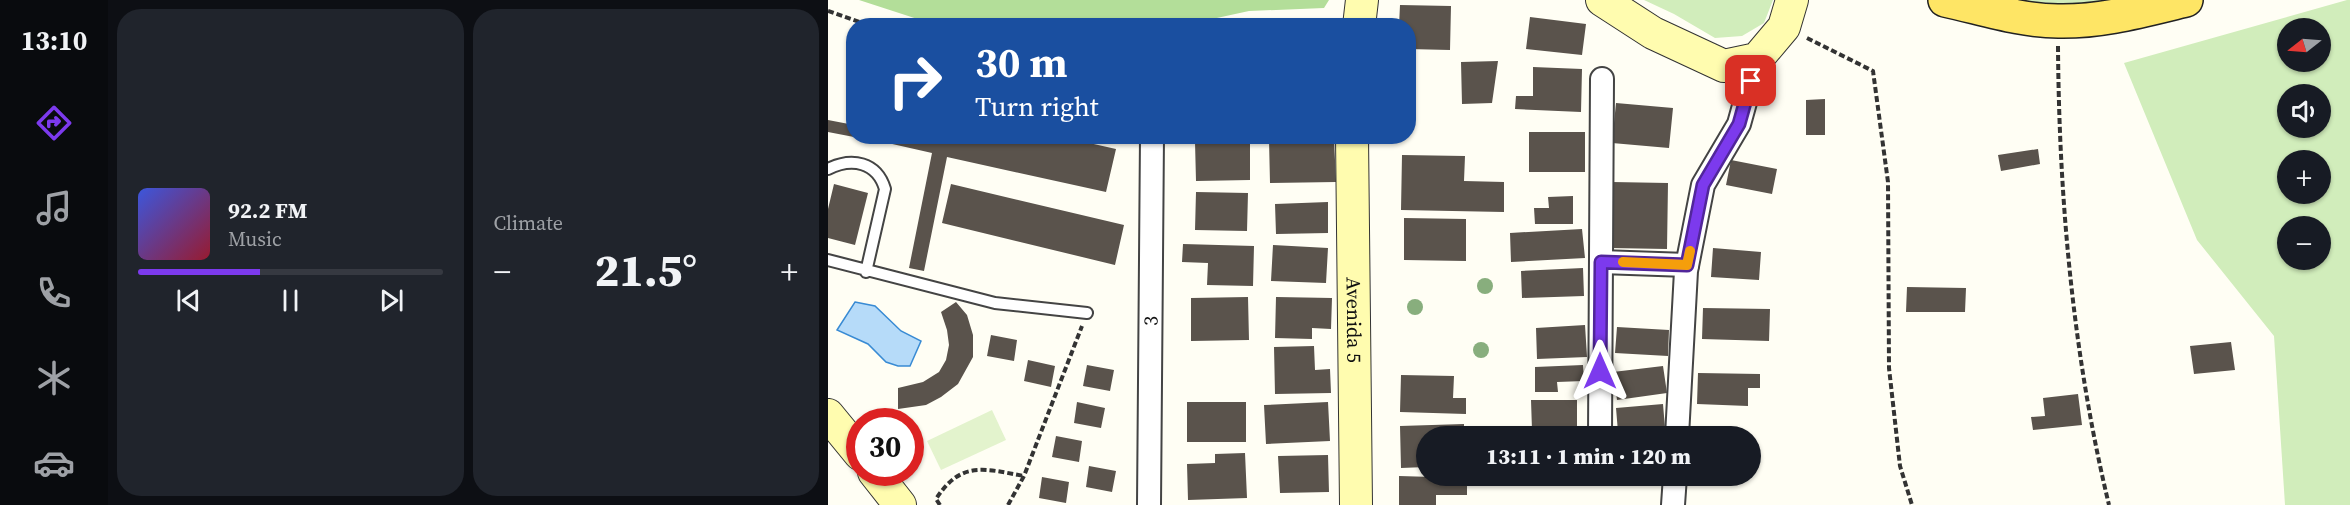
<!DOCTYPE html>
<meta charset="utf-8">
<style>
:root{--surface:#171b24;--page:#20242c;--text:#f1f3f6;--muted:#9ea1a6;--line:#363941;--accent:#7c3aed}
body{margin:0;font-family:"Source Serif 4",serif;background:var(--page);color:var(--text);height:100vh;display:flex;flex-direction:column;font-size:22px;white-space:nowrap}
*{box-sizing:border-box;margin:0}
p{font-size:20px;color:var(--muted)}
.icon{flex:none;width:33px;height:33px;fill:none;stroke:currentColor;stroke-width:2;stroke-linecap:round;stroke-linejoin:round}
.map{position:relative;flex:1;overflow:hidden}
.drawer{display:flex;flex-direction:column;gap:9px;padding:9px;background:#0d0f14;width:720px}
.drawer>*{flex:none}
.top-card{position:absolute;left:18px;top:18px;width:570px;height:126px;border-radius:24px;box-shadow:0 2px 4px #0004;background:#1a4fa0;color:#fff;overflow:hidden}
.needle{width:39px;rotate:253deg}
.tools{position:absolute;left:1449px;top:18px;display:grid;gap:12px}
.tools a{display:grid;place-items:center;width:54px;height:54px;border-radius:50%;background:var(--surface);box-shadow:0 2px 4px #0004;font-size:30px}
.speed{position:absolute;left:18px;top:408px;display:flex;gap:12px;font-size:30px;font-weight:700;text-align:center}
.speed>*{display:grid;place-content:center;width:78px;height:78px;border-radius:50%;background:var(--surface);box-shadow:0 2px 4px #0004;line-height:1}
.speed .limit{border:9px solid #d22;background:#fff;color:#111}
.pin{position:absolute;display:grid;place-items:center;width:51px;height:51px;color:#fff;margin:-26px;border-radius:12px;box-shadow:0 3px 9px #0006}
.me{position:absolute;width:66px;margin:-33px;rotate:0deg;stroke-linejoin:round;filter:drop-shadow(0 0 4px #0008)}
.turn{display:flex;align-items:center;gap:21px;height:126px;padding:0 30px;font-size:27px}
.turn .icon{width:78px;height:78px;stroke-width:2.5}
.turn b{display:block;font-size:42px;line-height:51px}
.big{font-size:45px;font-weight:800;line-height:1.1}
.drawer .card{flex:1;display:flex;flex-direction:column;justify-content:center;gap:9px;min-width:0;padding:0 21px;border-radius:24px;background:var(--page)}
.song{display:flex;align-items:center;gap:18px}
.cover{width:72px;height:72px;border-radius:9px;background:linear-gradient(135deg,hsl(230 70% 55%),hsl(350 70% 35%))}
.played{height:6px;border-radius:3px;background:linear-gradient(90deg,var(--accent) 40%,var(--line) 40%)}
.keys{display:flex;justify-content:space-around;direction:ltr}
.heat{display:flex;justify-content:space-between;align-items:center;font-size:33px;direction:ltr}
.drawer .tiles{flex:1;display:grid;gap:9px;grid-template-columns:repeat(2,1fr)}
.trip{position:absolute;left:588px;top:426px;width:345px;height:60px;border-radius:30px;background:var(--surface);box-shadow:0 2px 4px #0004;font-weight:800;line-height:60px;text-align:center}
main{display:flex;flex:1;min-height:0}
.menu{display:flex;flex-direction:column;width:108px;justify-content:space-around;align-items:center;background:#090b0e;color:var(--muted)}
.menu .icon{width:42px;height:42px}
.menu .selected{color:var(--accent)}
.menu b{font-size:27px;color:var(--text)}
.map>svg:first-child{display:block}
</style>
<main>
<nav class="menu">
<b>13:10</b>
<svg class="icon selected" aria-label="directions" viewBox="0 0 24 24"><path d="M12 3l9 9-9 9-9-9zM9 14v-3h6M13 9l2 2-2 2"/></svg>
<svg class="icon" aria-label="music" viewBox="0 0 24 24"><path d="M9 18V5l10-2v13"/><circle cx="6" cy="18" r="3"/><circle cx="16" cy="16" r="3"/></svg>
<svg class="icon" aria-label="phone" viewBox="0 0 24 24"><path d="M5 4h4l2 5-3 2q2 4 5 5l2-3 5 2v4C11 20 4 13 5 4z"/></svg>
<svg class="icon" aria-label="climate" viewBox="0 0 24 24"><path d="M12 3v18M4 7l16 10M4 17L20 7"/></svg>
<svg class="icon" aria-label="car" viewBox="0 0 24 24"><path d="M5 17H2v-5l4-1 3-4h7l3 4 3 1v5h-3M9 17h6M6 11h13"/><circle cx="7" cy="17" r="2"/><circle cx="17" cy="17" r="2"/></svg>
</nav>
<section class="drawer">
<div class="tiles">
<div class="card">
<div class="song"><i class="cover"></i><div><b>92.2 FM</b><p>Music</p></div></div>
<div class="played"></div>
<div class="keys"><svg class="icon" aria-label="previous" viewBox="0 0 24 24"><path d="M18 5L8 12l10 7zM5 5v14"/></svg><svg class="icon" aria-label="pause" viewBox="0 0 24 24"><path d="M8 5v14M16 5v14"/></svg><svg class="icon" aria-label="next" viewBox="0 0 24 24"><path d="M6 5l10 7-10 7zM19 5v14"/></svg></div>
</div>
<div class="card"><p>Climate</p>
<div class="heat"><a>−</a><b class="big">21.5°</b><a>+</a></div>
</div>
</div>
</section>
<div class="map">
<svg width="1522" height="505" viewBox="0 0 1522 505">
<rect width="100%" height="100%" fill="#fffef4"/>
<path fill="#d1edbb" fill-rule="evenodd" d="M 816,0 L 945,0 L 936,23 L 914,36 L 887,38 L 846,14 Z
M 1184,0 L 1285,0 L 1260,6 Z
M 1519,0 L 1522,0 L 1522,505 L 1457,505 L 1446,336 L 1369,240 L 1296,63 ZM 1460,28 L 1492,28 L 1492,62 L 1460,62 ZM 1460,94 L 1492,94 L 1492,128 L 1460,128 ZM 1460,160 L 1492,160 L 1492,194 L 1460,194 ZM 1460,226 L 1492,226 L 1492,260 L 1460,260 Z"/>
<path fill="#b3de99" d="M 31,0 L 501,0 L 496,8 L 421,11 L 352,26 L 111,26 Z"/>
<path fill="#e3f3cd" d="M 164,410 L 178,440 L 113,470 L 99,441 Z"/>
<path fill="#b6dbf9" stroke="#398bd4" stroke-width="1.5" d="M 27,302 L 47,306 L 73,331 L 93,341 L 82,366 L 70,366 L 58,362 L 40,344 L 9,330 Z"/>
<path fill="#5a534c" d="M 572,5 L 623,6 L 622,50 L 580,49 L 580,26 L 571,26 Z
M 702,17 L 758,24 L 754,55 L 698,49 Z
M 670,61 L 664,103 L 634,104 L 633,62 Z
M 705,67 L 754,69 L 753,112 L 687,109 L 688,96 L 705,96 Z
M 997,99 L 997,135 L 978,135 L 978,100 Z
M 788,103 L 845,108 L 841,148 L 784,143 Z
M 0,120 L 26,125 L 26,137 L 0,132 Z
M 701,132 L 757,132 L 757,172 L 701,172 Z
M 29,136 L 230,136 L 288,149 L 278,192 L 119,157 L 96,271 L 81,268 L 104,153 Z
M 506,138 L 508,182 L 442,183 L 441,140 Z
M 422,141 L 422,180 L 368,181 L 367,142 Z
M 1210,149 L 1212,164 L 1173,171 L 1170,155 Z
M 574,155 L 637,156 L 636,181 L 676,182 L 676,212 L 573,210 Z
M 903,160 L 949,169 L 944,194 L 898,185 Z
M 784,182 L 840,183 L 839,249 L 782,248 Z
M 6,184 L 40,193 L 27,245 L 0,238 L 0,209 Z
M 123,184 L 296,225 L 287,265 L 114,223 Z
M 368,192 L 420,193 L 419,231 L 367,230 Z
M 745,196 L 745,224 L 707,224 L 706,208 L 721,208 L 720,197 Z
M 500,202 L 500,233 L 448,234 L 447,204 Z
M 576,218 L 638,219 L 638,261 L 576,260 Z
M 754,229 L 757,258 L 683,262 L 682,233 Z
M 355,244 L 426,246 L 425,286 L 379,285 L 380,263 L 354,262 Z
M 445,245 L 500,248 L 498,283 L 443,281 Z
M 885,248 L 933,252 L 931,280 L 883,277 Z
M 755,268 L 756,296 L 694,298 L 693,271 Z
M 1079,287 L 1138,288 L 1137,312 L 1078,312 Z
M 420,297 L 421,340 L 363,341 L 363,298 Z
M 448,297 L 504,298 L 503,329 L 484,328 L 484,339 L 447,338 Z
M 128,302 L 139,315 L 145,335 L 145,357 L 130,384 L 113,397 L 98,405 L 70,409 L 70,388 L 95,382 L 111,372 L 118,360 L 121,345 L 119,330 L 113,312 Z
M 875,308 L 942,309 L 941,341 L 874,339 Z
M 757,325 L 759,357 L 709,359 L 708,328 Z
M 789,327 L 841,330 L 840,356 L 787,353 Z
M 163,335 L 189,340 L 186,361 L 159,356 Z
M 1403,342 L 1407,370 L 1366,374 L 1362,346 Z
M 486,346 L 487,370 L 502,369 L 503,393 L 447,394 L 446,347 Z
M 200,360 L 227,366 L 223,387 L 196,381 Z
M 259,365 L 286,370 L 282,391 L 255,386 Z
M 755,365 L 756,381 L 729,382 L 730,392 L 707,392 L 707,367 Z
M 835,366 L 839,393 L 789,400 L 785,372 Z
M 870,373 L 932,374 L 932,388 L 920,388 L 920,406 L 869,404 Z
M 573,375 L 626,376 L 625,398 L 638,398 L 638,414 L 572,412 Z
M 1250,394 L 1254,425 L 1205,430 L 1203,417 L 1217,416 L 1215,398 Z
M 703,400 L 749,400 L 749,430 L 704,430 Z
M 249,402 L 277,408 L 273,428 L 246,423 Z
M 359,402 L 418,402 L 418,442 L 359,442 Z
M 500,402 L 502,441 L 438,444 L 436,405 Z
M 835,404 L 837,428 L 790,432 L 788,408 Z
M 636,424 L 636,436 L 598,436 L 598,467 L 573,468 L 572,426 Z
M 228,436 L 254,441 L 251,462 L 224,457 Z
M 417,453 L 419,498 L 360,500 L 359,464 L 387,463 L 387,454 Z
M 500,455 L 501,492 L 452,493 L 450,456 Z
M 261,466 L 288,471 L 284,492 L 258,487 Z
M 571,476 L 639,478 L 639,495 L 608,495 L 608,505 L 571,505 Z
M 214,477 L 241,482 L 238,503 L 211,498 Z"/>
<g fill="none" stroke-linecap="round" stroke-linejoin="round">
<defs>
<path id="lane" d="M 0,169 C 24,157 49,162 57,189 L 38,272
M 0,260 L 167,303 L 259,313"/>
<g id="street">
<path d="M 773,262 L 859,265"/>
<path d="M 772,436 L 774,79"/>
<path d="M 849,436 L 858,271 L 875,185 L 911,124 L 929,59"/>
<path id="s1" d="M 321,505 L 324,136"/>
<path d="M 845,505 L 847,476"/>
</g>
<g id="secondary">
<path d="M 774,0 L 825,33 L 896,66 L 929,59 L 956,27 L 964,0"/>
<path d="M 531,26 L 534,0"/>
<path id="s2" d="M 524,136 L 528,505"/>
<path d="M 0,415 L 32,454"/>
<path d="M 46,472 L 72,505"/>
</g>
<path id="primary" d="M 1117,0 C 1154,8 1193,21 1230,21 C 1274,22 1316,10 1358,0"/>
</defs>
<use href="#lane" stroke="#444" stroke-width="14"/>
<use href="#street" stroke="#444" stroke-width="26"/>
<use href="#secondary" stroke="#333" stroke-width="34"/>
<use href="#primary" stroke="#222" stroke-width="36"/>
<path stroke="#333" stroke-width="4" stroke-dasharray="6 3" stroke-linecap="butt" d="M 0,11 L 43,26
M 979,38 L 1045,71 L 1060,182 L 1061,368 L 1072,466 L 1084,505
M 1230,46 C 1231,199 1245,356 1281,505
M 112,505 L 108,499 C 133,460 157,469 196,476
M 180,505 L 196,476 L 254,326"/>
<use href="#lane" stroke="#fff" stroke-width="10"/>
<use href="#street" stroke="#fff" stroke-width="22"/>
<use href="#secondary" stroke="#fffcaf" stroke-width="32"/>
<use href="#primary" stroke="#fee565" stroke-width="33"/>
</g>
<g fill="#88ae7d">
<circle cx="657" cy="286" r="8"/>
<circle cx="587" cy="307" r="8"/>
<circle cx="653" cy="350" r="8"/>
</g>
<g fill="none" stroke-linecap="round" stroke-linejoin="round">
<defs>
<path id="route" d="M 772,371 L 773,262 L 859,265 L 875,185 L 911,124 L 923,81"/>
</defs>
<use href="#route" stroke="#51269a" stroke-width="15"/>
<use href="#route" stroke="#7c3aed" stroke-width="10"/>
<path stroke="#f59e0b" stroke-width="10" d="M 795,262 L 859,265 L 862,251"/>
</g>
<g text-anchor="middle" stroke-width="6" stroke-linejoin="round" paint-order="stroke">
<g font-size="20" fill="#111" stroke="#fff">
<text dy="7" stroke="none"><textPath href="#s1" startOffset="184">3</textPath></text>
<text dy="7" stroke="none"><textPath href="#s2" startOffset="184">Avenida 5</textPath></text>
</g>
</g>
</svg>
<div class="tools">
<a><svg class="needle" viewBox="-14 -14 28 28"><path d="M0-13l5 13h-10z" fill="#e53935"/><path d="M0 13l5-13h-10z" fill="#9ea1a6"/></svg></a>
<a><svg class="icon" aria-label="sound" viewBox="0 0 24 24"><path d="M4 9h4l5-4v14l-5-4H4zM17 9q2 3 0 6"/></svg></a>
<a>+</a>
<a>−</a>
</div>
<div class="speed"><div class="limit">30</div></div>
<div class="pin" style="left:923px;top:81px;background:#d93025"><svg class="icon" aria-label="arrive" viewBox="0 0 24 24"><path d="M6 21V4h12l-3 4 3 4H6"/></svg></div>
<svg class="me" style="left:772px;top:371px" viewBox="-20 -20 40 40"><path d="M0-17L14 15 0 8-14 15z" fill="#7c3aed" stroke="#fff" stroke-width="4"/></svg>
<div class="trip">13:11 · 1 min · 120 m</div>
<div class="top-card">
<div class="turn"><svg class="icon" aria-label="right" viewBox="0 0 24 24"><path d="M7 20v-9h11M14 6l5 5-5 5"/></svg><div><b>30 m</b>Turn right</div></div>
</div>
</div>
</main>
